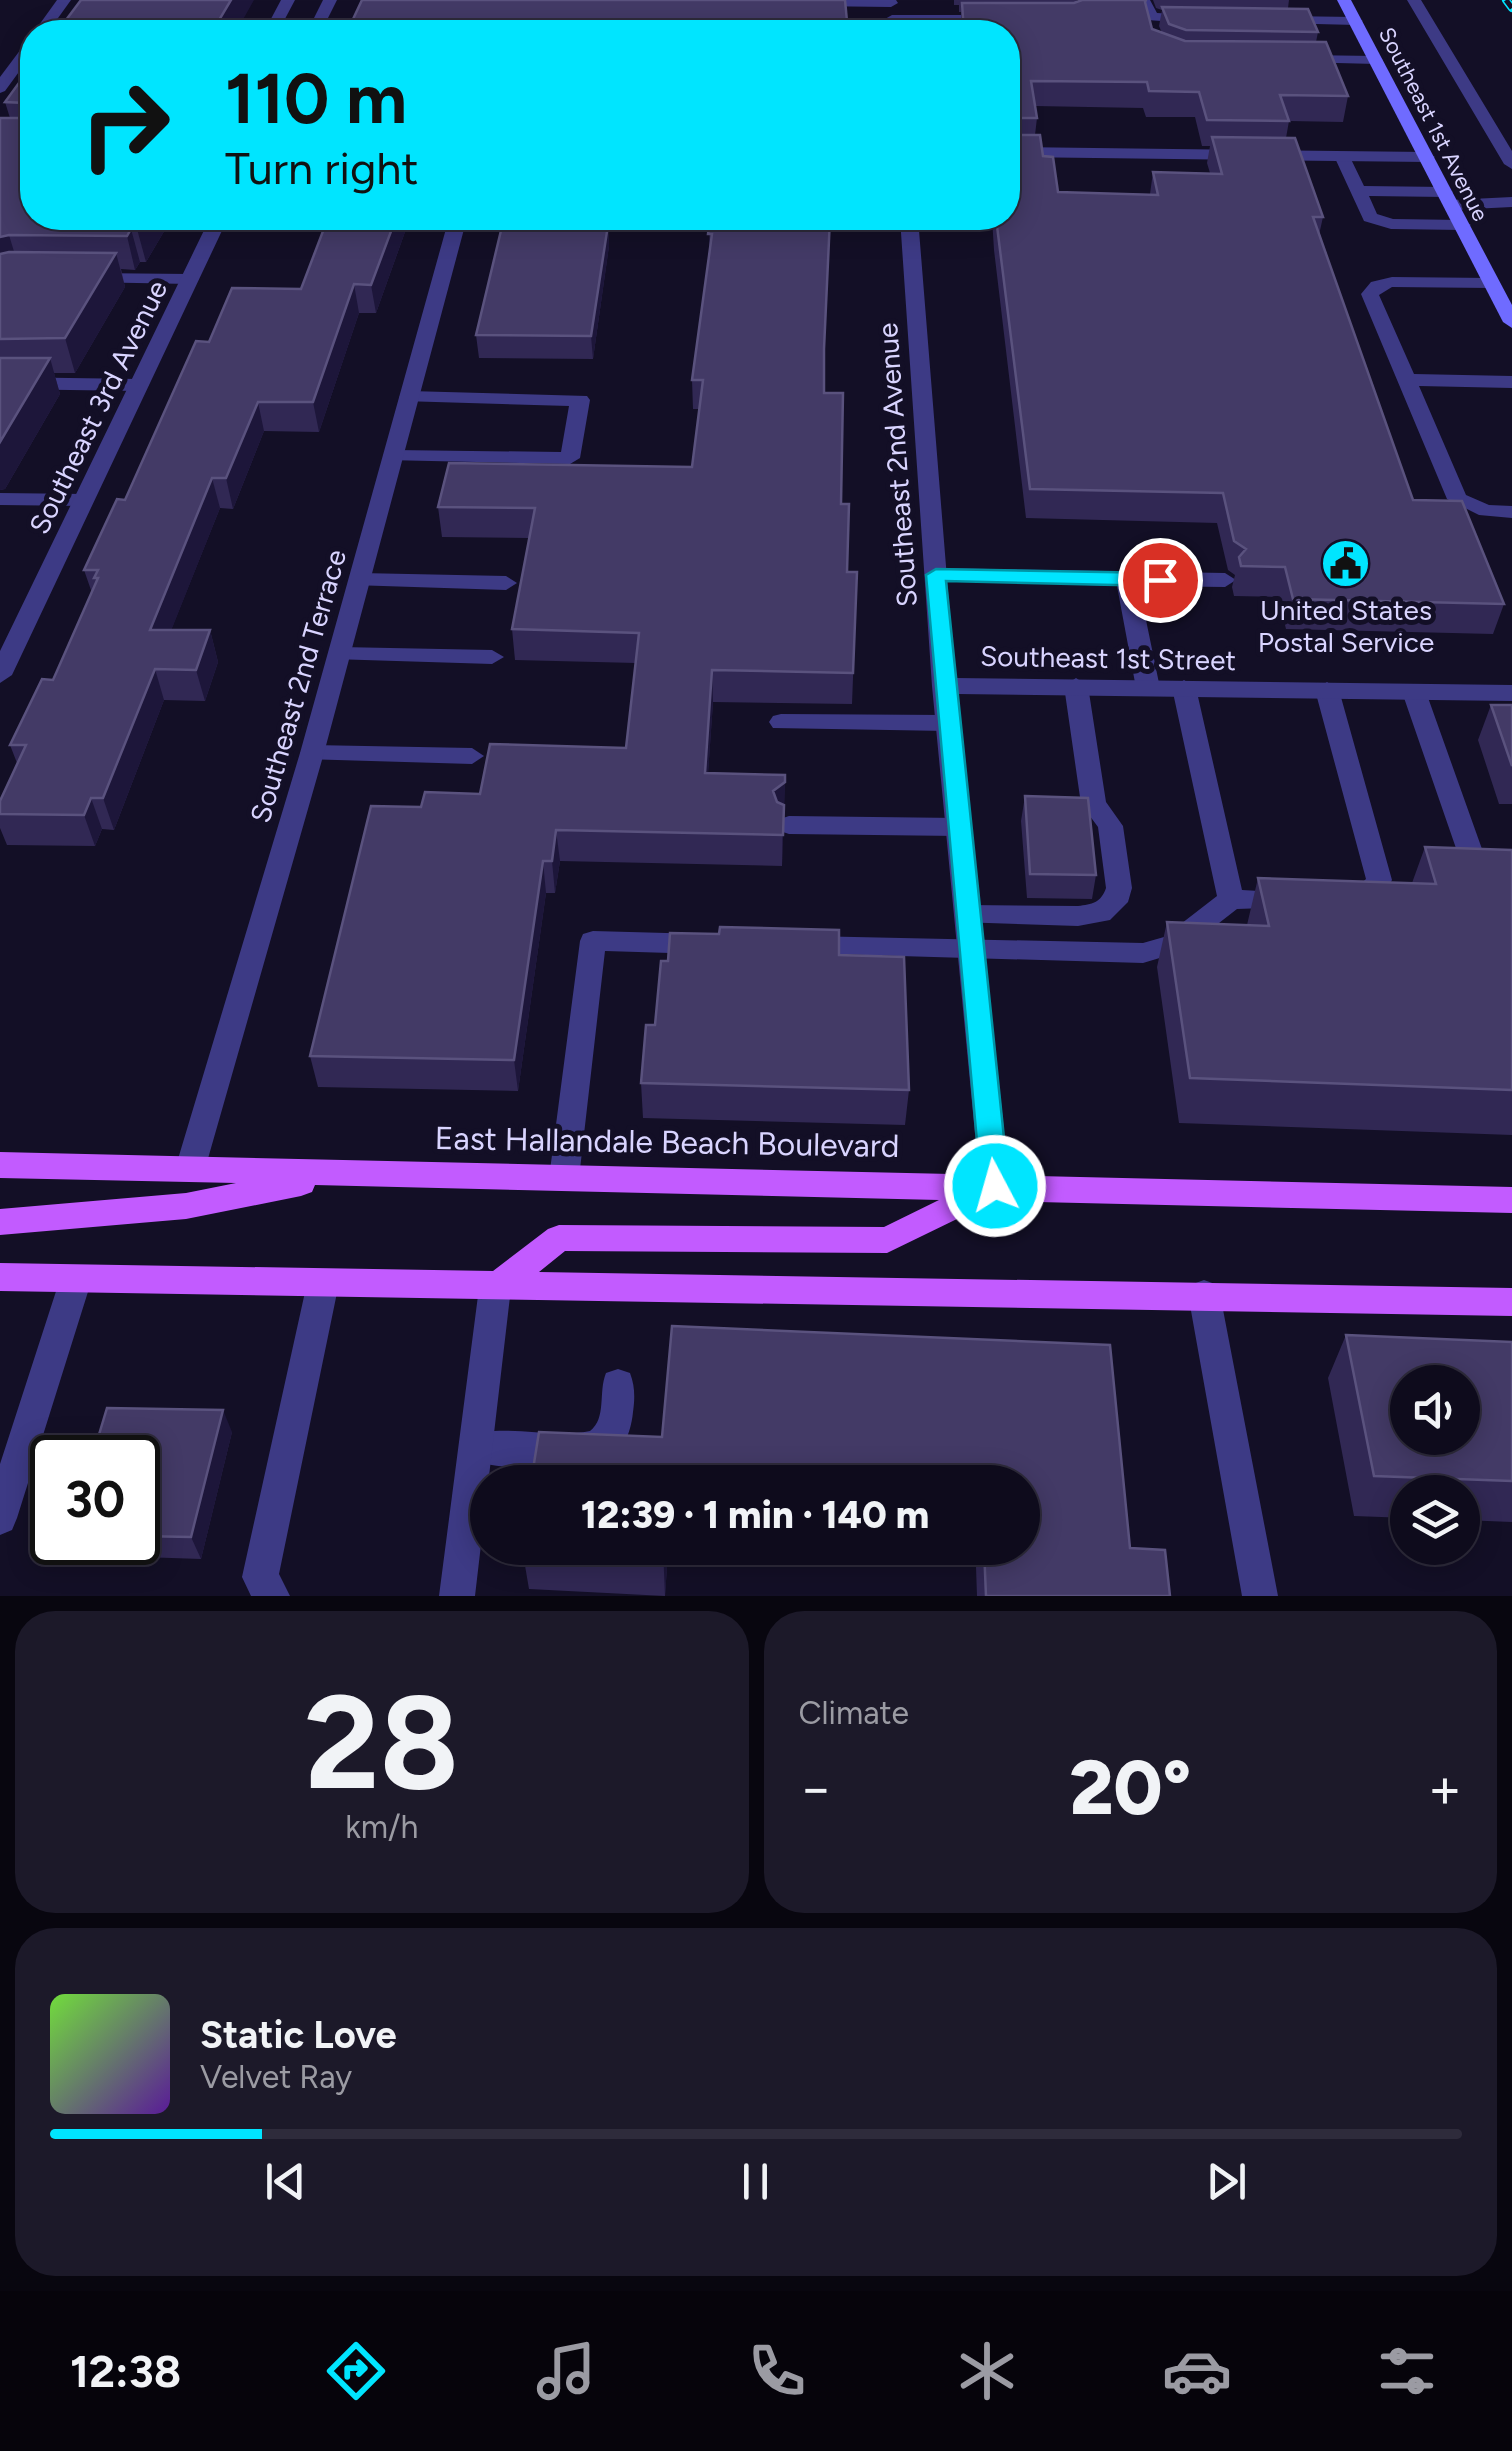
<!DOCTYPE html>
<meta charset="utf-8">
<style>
:root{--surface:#0e0b1c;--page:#1c1929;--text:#f1f3f6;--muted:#9b9ba3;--line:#2e2b3b;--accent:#00e5ff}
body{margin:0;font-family:Figtree,sans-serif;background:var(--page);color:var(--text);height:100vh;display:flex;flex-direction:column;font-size:38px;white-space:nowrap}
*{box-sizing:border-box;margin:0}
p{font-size:32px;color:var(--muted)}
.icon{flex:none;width:55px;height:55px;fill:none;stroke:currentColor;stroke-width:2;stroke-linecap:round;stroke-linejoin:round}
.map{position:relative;height:1596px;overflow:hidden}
.side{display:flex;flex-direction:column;gap:15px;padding:15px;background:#08060f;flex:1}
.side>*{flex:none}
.banner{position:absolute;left:20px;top:20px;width:1000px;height:210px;border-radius:40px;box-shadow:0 5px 25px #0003,0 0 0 2px var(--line);background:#00e5ff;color:#111;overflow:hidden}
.fabs{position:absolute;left:1390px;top:1365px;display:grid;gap:20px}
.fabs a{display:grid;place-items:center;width:90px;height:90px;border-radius:50%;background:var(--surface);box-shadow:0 5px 25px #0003,0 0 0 2px var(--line);font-size:50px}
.speed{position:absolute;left:30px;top:1435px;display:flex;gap:20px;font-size:50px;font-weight:700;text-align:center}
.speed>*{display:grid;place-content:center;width:130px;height:130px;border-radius:50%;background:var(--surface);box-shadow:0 5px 25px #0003,0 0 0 2px var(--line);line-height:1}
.speed .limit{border:5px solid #111;border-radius:15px;background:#fff;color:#111}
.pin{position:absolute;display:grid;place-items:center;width:85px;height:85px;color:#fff;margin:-42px;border:5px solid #fff;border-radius:50%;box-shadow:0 2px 10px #0007}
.me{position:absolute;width:110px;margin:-55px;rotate:354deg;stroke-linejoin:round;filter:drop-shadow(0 0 8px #0008)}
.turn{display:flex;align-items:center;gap:35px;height:210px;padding:0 40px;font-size:45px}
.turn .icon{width:130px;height:130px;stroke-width:2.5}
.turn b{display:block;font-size:70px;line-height:85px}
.big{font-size:75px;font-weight:800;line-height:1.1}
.side .tile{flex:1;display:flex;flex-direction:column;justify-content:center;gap:15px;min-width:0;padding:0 35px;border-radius:40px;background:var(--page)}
.side .dial{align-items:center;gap:0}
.dial b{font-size:130px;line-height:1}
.song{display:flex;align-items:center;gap:30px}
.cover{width:120px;height:120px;border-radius:15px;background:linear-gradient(135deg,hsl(100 70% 55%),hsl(270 70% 35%))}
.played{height:10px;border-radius:5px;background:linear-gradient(90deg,var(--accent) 15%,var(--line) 15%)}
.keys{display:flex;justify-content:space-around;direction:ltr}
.heat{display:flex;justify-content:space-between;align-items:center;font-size:55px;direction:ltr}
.side .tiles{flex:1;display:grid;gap:15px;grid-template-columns:1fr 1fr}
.tile:last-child{grid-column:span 2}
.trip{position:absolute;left:470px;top:1465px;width:570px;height:100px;border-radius:50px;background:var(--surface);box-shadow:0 5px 25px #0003,0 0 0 2px var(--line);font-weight:800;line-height:100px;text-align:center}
.tab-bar{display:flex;height:160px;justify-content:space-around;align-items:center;background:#06040b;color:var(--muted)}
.tab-bar .icon{width:70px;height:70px}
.tab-bar .selected{color:var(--accent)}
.tab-bar b{font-size:45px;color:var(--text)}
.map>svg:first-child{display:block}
</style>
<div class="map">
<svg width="1512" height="1596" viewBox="0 0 1512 1596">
<rect width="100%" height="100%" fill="#130f26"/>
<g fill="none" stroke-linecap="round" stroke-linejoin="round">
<path fill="#3d3a85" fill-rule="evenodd" d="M 57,0 L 71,0 L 48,32 L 34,32 Z
M 281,0 L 295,0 L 278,32 L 264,32 Z
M 1136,0 L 1150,0 L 1157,13 L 1191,15 L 1198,19 L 1191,23 L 1147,20 Z
M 1407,0 L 1421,0 L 1512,151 L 1512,169 L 1504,164 Z
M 1281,16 L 1356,17 L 1363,21 L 1356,25 L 1276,23 L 1276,17 Z
M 32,40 L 32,54 L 5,91 L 0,93 L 0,77 L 27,41 Z
M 1303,55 L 1376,56 L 1383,60 L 1376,64 L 1298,62 L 1298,56 Z
M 1336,153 L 1348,153 L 1364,186 L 1445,187 L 1453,192 L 1445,197 L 1369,196 L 1377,214 L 1393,219 L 1462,220 L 1471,225 L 1462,230 L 1391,229 L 1364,221 L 1334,156 Z
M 1512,197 L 1512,207 L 1451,210 L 1443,205 L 1451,200 Z
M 89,273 L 190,274 L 199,279 L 190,284 L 83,282 L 83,274 Z
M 1392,277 L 1491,278 L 1500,283 L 1491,288 L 1392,287 L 1379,295 L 1414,374 L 1512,376 L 1512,388 L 1419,386 L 1466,495 L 1489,505 L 1512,506 L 1512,518 L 1479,515 L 1447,499 L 1361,294 L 1371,282 Z
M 0,377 L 139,379 L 149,385 L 139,391 L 0,389 Z
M 409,391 L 587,396 L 590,400 L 580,458 L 570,464 L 386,460 L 383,456 L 393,450 L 561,452 L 569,406 L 402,401 L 399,397 Z
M 0,493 L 84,494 L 94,500 L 84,506 L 0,505 Z
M 936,568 L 1225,573 L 1236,580 L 1225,587 L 1139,586 L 1160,688 L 1148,696 L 1136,688 L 1117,586 L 928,580 L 925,575 L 928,570 Z
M 360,573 L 506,576 L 517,583 L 506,590 L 352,585 L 349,580 Z
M 340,647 L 492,650 L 504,657 L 492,664 L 332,659 L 328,654 Z
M 1076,678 L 1088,686 L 1106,802 L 1123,826 L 1132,888 L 1128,902 L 1110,920 L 1078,926 L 958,922 L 954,915 L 958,908 L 967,905 L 1078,906 C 1092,904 1101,903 1106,888 L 1098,827 L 1081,804 L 1064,686 Z
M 1184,680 L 1196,688 L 1242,890 L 1294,893 L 1298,900 L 1294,907 L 1237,909 L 1183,951 L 1143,963 L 798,953 L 794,946 L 798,939 L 808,936 L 1143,943 L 1164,937 L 1217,896 L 1172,688 Z
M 1327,682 L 1339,690 L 1392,880 C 1382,898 1368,914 1346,907 L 1342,900 L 1366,879 L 1315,690 Z
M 1414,684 L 1426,692 L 1482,849 L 1512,867 L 1512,886 L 1485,878 L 1458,854 L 1402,692 Z
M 781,714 L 947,715 L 959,723 L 947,731 L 773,728 L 769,722 L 773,716 Z
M 312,745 L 472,748 L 484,756 L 472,764 L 303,759 L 300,753 Z
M 789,816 L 958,818 L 967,821 L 971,827 L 967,833 L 958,836 L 789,834 L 780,831 L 776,825 L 780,819 Z
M 593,931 L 703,934 L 713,937 L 717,944 L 713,951 L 703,954 L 605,951 L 579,1178 L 575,1187 L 564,1191 L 553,1187 L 549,1178 L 580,941 L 583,934 Z
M 76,1265 L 87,1269 L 92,1279 L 17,1518 L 12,1530 L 0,1535 L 0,1464 L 60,1279 L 65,1269 Z
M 323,1269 L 334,1273 L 339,1283 L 279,1574 L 290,1596 L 251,1596 L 242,1577 L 307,1283 L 312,1273 Z
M 618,1369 L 630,1373 C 635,1386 635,1398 633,1412 C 632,1423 628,1440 620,1449 C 597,1474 495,1471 466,1459 L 461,1448 L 466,1437 C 503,1422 550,1440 590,1431 C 607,1418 598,1392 606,1373 Z"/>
<path fill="#3d3a85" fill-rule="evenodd" d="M 323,0 L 337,0 L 321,32 L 307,32 Z
M 805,0 L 896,0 L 898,3 L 891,7 L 811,6 Z
M 992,15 L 997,16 L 997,22 L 892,23 L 885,19 L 892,15 Z
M 1008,147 L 1427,152 L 1435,157 L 1427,162 L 1008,157 Z
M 210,218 L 228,218 L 12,675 L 0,683 L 0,651 Z
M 449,218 L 467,218 L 324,753 L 205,1169 L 201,1178 L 190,1182 L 179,1178 L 175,1169 L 300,753 Z
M 900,218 L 918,218 L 955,678 L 1512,685 L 1512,701 L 957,694 L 1010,1186 L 1006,1195 L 995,1199 L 984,1195 L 980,1186 L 932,686 Z
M 495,1274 L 506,1278 L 511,1288 L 475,1596 L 439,1596 L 479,1288 L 484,1278 Z
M 1204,1280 L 1215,1284 L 1220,1294 L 1278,1596 L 1242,1596 L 1188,1294 L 1193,1284 Z"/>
<path fill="#6f6bff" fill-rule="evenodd" d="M 1337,0 L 1351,0 L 1512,305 L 1512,328 L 1503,322 Z"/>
<path fill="#c25bff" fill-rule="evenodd" d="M 0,1152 L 1512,1187 L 1512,1213 L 994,1201 L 887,1253 L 565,1251 L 539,1272 L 1512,1288 L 1512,1316 L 0,1291 L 0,1263 L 493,1271 L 548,1229 L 559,1225 L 884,1227 L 939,1200 L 315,1185 L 312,1192 L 301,1196 L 186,1219 L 0,1235 L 0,1209 L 186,1193 L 236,1183 L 0,1178 Z"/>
<defs>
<path id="rail" d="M 1506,0 L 1512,8"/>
</defs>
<use href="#rail" stroke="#00e5ff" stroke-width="8"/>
<use href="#rail" stroke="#130f26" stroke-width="5" stroke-dasharray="14" stroke-linecap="butt"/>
</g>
<path fill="#312854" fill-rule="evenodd" d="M 954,0 L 1077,0 L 1076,2 L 1146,7 L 1152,29 L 1162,33 L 1159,26 L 1162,10 L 1156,8 L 1153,0 L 1289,0 L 1288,8 L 1318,32 L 1316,42 L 1348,96 L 1343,122 L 1289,121 L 1286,138 L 1323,217 L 1319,235 L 1413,500 L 1504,604 L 1493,634 L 1286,629 L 1278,597 L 1234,596 L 1232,587 L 1235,575 L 1228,570 L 1217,523 L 1026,518 L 994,250 L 992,218 L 1008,218 L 1008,32 L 961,32 L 961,12 L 959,12 L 959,5 L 954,5 ZM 1035,106 L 1143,108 L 1146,117 L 1195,117 L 1202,146 L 1210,146 L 1207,163 L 1210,173 L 1153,172 L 1150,194 L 1058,192 L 1035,135 L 1037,118 Z
M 32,65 L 32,218 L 172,218 L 146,262 L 140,262 L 135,270 L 121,269 L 125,287 L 75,373 L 54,373 L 60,394 L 5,489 L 0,490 L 0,118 L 10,118 L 5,102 Z
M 272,218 L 410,218 L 376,313 L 359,313 L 319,432 L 264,431 L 233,509 L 220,508 L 171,630 L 210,630 L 218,662 L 205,701 L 164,700 L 114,830 L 102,829 L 95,846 L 7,845 L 0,828 L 0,801 L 17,763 L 10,745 L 53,680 L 92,593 L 84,570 L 125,500 L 209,342 L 301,289 L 323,230 L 275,230 Z
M 710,218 L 824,358 L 824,393 L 841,504 L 847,572 L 857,572 L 852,704 L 713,702 L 708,773 L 785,775 L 782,866 L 560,861 L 555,893 L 546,893 L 518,1091 L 318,1087 L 310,1056 L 421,807 L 480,794 L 626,748 L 636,663 L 515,660 L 512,629 L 529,538 L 442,537 L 438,507 L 692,467 L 699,409 L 693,409 L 692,380 L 709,255 Z
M 595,224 L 608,225 L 609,246 L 593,359 L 479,358 L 476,335 Z
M 1491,705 L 1512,705 L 1512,804 L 1499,804 L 1478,740 Z
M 1025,796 L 1096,875 L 1092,899 L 1027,898 L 1021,821 Z
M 1425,847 L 1512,850 L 1512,1135 L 1179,1123 L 1157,967 L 1167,922 L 1247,925 L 1258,878 L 1412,883 Z
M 839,955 L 909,1090 L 905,1125 L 643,1118 L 641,1083 Z
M 672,1326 L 1110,1345 L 1130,1548 L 1165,1550 L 1170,1596 L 977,1596 L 976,1567 L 668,1552 L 665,1596 L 529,1589 L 522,1548 L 1022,1548 L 1022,1482 L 531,1482 L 539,1432 L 662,1437 Z
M 1346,1335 L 1512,1342 L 1512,1522 L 1462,1520 L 1462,1492 L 1408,1492 L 1408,1518 L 1354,1516 L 1328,1378 Z
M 232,1432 L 201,1559 L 82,1555 L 75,1542 L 138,1542 L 138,1458 Z"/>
<path fill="#1d163a" d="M 231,0 L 254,0 L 236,32 L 212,32 Z
M 144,218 L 172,218 L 146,262 L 137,229 Z
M 396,218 L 410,218 L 376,313 L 371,285 Z
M 608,225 L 609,246 L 593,359 L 591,336 Z
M 131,229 L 140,262 L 135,270 L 127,236 Z
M 9,235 L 19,268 L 0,274 L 0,237 Z
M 116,253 L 125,287 L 75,373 L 65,338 Z
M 354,284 L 359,313 L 319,432 L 313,402 Z
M 50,358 L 60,394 L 5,489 L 0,490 L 0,442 Z
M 258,402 L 264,431 L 233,509 L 226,478 Z
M 212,478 L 220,508 L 159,661 L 150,630 Z
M 210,630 L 218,662 L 205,701 L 196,670 Z
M 155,669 L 164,700 L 114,830 L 103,798 Z
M 712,670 L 713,702 L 706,804 L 705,773 Z
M 785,782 L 784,814 L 782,866 L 783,814 L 773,791 Z
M 91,798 L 102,829 L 95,846 L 84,815 Z
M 556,830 L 560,861 L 555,893 L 552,861 Z
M 543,861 L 546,893 L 518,1091 L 514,1060 Z
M 223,1410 L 232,1432 L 201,1559 L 191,1537 Z
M 663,1548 L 667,1548 L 668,1552 L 665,1596 Z"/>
<path fill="#433a66" stroke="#5a527e" stroke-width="2.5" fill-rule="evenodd" d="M 81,0 L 231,0 L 212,32 L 57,32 Z
M 362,0 L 845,0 L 848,32 L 347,32 Z
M 1082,0 L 1146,0 L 1145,2 L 1152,29 L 1185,41 L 1326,42 L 1348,96 L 1280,95 L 1289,121 L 1207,120 L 1199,92 L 1149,91 L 1147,82 L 1031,81 L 1037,118 L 1008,118 L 1008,123 L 1008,32 L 964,32 L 962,3 L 1074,3 Z
M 1162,7 L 1308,9 L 1318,32 L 1186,30 L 1169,24 Z
M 32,65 L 32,218 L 144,218 L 137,229 L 131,229 L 127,236 L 9,235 L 0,237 L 0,118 L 26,118 L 26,103 L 5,102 Z
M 1008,132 L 1010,135 L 1040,135 L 1043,156 L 1053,157 L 1058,192 L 1158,195 L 1153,172 L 1222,174 L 1212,137 L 1295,138 L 1323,217 L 1313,217 L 1413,500 L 1462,501 L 1504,604 L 1293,599 L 1285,567 L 1241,566 L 1239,557 L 1246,549 L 1234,541 L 1223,493 L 1030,489 L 996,218 L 1008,218 Z
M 328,218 L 396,218 L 371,285 L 354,284 L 313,402 L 258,402 L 226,478 L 212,478 L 150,630 L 210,630 L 196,670 L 155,669 L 103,798 L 91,798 L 84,815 L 0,814 L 0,801 L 26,745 L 10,745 L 42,679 L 53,680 L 98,578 L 94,578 L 98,570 L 84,570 L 117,499 L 125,500 L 196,341 L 209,342 L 232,288 L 301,289 Z
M 504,218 L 591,218 L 590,224 L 608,225 L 591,336 L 476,335 Z
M 710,218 L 830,218 L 824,349 L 824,393 L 843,393 L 841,504 L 849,504 L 847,572 L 857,572 L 853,673 L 712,670 L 705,773 L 785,775 L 785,782 L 773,791 L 777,802 L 784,805 L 783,835 L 556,830 L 552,861 L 543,861 L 514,1060 L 310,1056 L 371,806 L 421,807 L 425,792 L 480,794 L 490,744 L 626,748 L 639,633 L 512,629 L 535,508 L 438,507 L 449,463 L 692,467 L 703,380 L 692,380 L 712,234 L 708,234 Z
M 9,252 L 116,253 L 65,338 L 0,339 L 0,254 Z
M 0,358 L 50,358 L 0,442 Z
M 1491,705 L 1512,705 L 1512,766 Z
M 1025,796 L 1088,798 L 1096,875 L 1030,874 Z
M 1425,847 L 1512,850 L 1512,1090 L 1190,1078 L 1167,922 L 1269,926 L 1258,878 L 1436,884 Z
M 720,927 L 839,930 L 839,955 L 904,957 L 909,1090 L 641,1083 L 646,1025 L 655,1025 L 661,961 L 668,961 L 670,933 L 719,934 Z
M 672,1326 L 1110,1345 L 1130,1548 L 1165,1550 L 1170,1596 L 986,1596 L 984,1548 L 1022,1548 L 1022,1482 L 531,1482 L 539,1432 L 662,1437 Z
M 1346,1335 L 1512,1342 L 1512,1481 L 1374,1476 ZM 1408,1382 L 1462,1382 L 1462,1438 L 1408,1438 Z
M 107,1408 L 223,1410 L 191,1537 L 138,1536 L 138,1458 L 92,1458 Z
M 522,1548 L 663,1548 L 662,1558 L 522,1550 Z"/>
<path fill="#00e5ff" stroke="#0095a6" stroke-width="2.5" d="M 936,569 L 1160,573 L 1170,580 L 1160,586 L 946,581 L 1009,1186 L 1005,1194 L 995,1198 L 985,1194 L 981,1186 L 926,575 Z"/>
<defs>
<symbol id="civic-disc" viewBox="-11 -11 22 22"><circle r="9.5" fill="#00e5ff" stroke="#130f26"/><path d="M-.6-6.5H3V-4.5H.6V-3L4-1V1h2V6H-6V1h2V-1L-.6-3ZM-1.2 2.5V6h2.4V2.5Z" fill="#111"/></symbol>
</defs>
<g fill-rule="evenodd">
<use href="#civic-disc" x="1318" y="536" width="55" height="55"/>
</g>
<g text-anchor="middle" stroke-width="10" stroke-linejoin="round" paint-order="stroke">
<g font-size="22" fill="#d9d4ff" stroke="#130f26">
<text transform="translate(1434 124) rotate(63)" y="8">Southeast 1st Avenue</text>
</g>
<g font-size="28" fill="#d9d4ff" stroke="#130f26">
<text transform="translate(98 407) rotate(-64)" y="10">Southeast 3rd Avenue</text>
<text transform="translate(897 465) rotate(-94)" y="10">Southeast 2nd Avenue</text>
<text transform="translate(1108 658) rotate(1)" y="10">Southeast 1st Street</text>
<text transform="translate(298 686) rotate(-74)" y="10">Southeast 2nd Terrace</text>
</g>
<g font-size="28" fill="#d9d4ff" stroke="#130f26">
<text x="1346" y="620">United States<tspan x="1346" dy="32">Postal Service</tspan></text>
</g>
<g font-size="32" fill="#d9d4ff" stroke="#130f26">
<text transform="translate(667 1142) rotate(1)" y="11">East Hallandale Beach Boulevard</text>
</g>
</g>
</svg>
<div class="fabs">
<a><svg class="icon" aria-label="sound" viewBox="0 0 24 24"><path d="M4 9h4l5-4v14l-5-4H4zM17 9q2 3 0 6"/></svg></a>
<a><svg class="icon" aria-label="layers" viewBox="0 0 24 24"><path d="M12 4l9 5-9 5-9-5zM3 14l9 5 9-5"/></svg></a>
</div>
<div class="speed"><div class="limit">30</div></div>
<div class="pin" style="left:1160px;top:580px;background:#d93025"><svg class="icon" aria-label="arrive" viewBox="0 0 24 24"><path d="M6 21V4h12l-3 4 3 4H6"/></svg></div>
<svg class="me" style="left:995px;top:1186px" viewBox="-20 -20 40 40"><circle r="17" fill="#00e5ff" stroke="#fff" stroke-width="3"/><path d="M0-11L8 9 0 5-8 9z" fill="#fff"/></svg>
<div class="trip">12:39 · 1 min · 140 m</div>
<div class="banner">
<div class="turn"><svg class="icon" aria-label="right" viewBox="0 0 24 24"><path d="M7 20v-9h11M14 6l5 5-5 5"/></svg><div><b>110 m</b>Turn right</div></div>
</div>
</div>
<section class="side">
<div class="tiles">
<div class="tile dial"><b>28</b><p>km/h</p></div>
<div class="tile"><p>Climate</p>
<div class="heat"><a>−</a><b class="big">20°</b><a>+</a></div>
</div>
<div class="tile">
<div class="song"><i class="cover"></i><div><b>Static Love</b><p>Velvet Ray</p></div></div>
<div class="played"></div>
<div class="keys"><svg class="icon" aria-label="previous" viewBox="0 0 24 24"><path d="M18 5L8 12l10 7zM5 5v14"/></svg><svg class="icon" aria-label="pause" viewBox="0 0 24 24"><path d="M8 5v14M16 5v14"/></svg><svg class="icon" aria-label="next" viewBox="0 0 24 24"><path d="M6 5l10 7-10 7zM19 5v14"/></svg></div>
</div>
</div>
</section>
<nav class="tab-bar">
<b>12:38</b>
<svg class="icon selected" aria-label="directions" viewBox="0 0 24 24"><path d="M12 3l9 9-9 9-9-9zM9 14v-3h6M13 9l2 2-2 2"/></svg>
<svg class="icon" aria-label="music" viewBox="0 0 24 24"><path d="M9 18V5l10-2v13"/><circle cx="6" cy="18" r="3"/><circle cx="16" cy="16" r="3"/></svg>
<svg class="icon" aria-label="phone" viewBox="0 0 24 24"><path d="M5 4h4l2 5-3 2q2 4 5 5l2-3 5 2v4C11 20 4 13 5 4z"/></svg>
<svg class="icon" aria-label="climate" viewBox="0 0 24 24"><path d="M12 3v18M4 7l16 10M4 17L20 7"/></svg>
<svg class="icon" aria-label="car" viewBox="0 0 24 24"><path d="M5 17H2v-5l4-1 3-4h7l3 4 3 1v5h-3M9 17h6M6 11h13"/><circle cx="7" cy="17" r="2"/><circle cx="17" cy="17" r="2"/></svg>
<svg class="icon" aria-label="filters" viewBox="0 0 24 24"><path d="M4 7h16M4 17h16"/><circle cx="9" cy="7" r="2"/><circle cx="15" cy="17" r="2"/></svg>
</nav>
